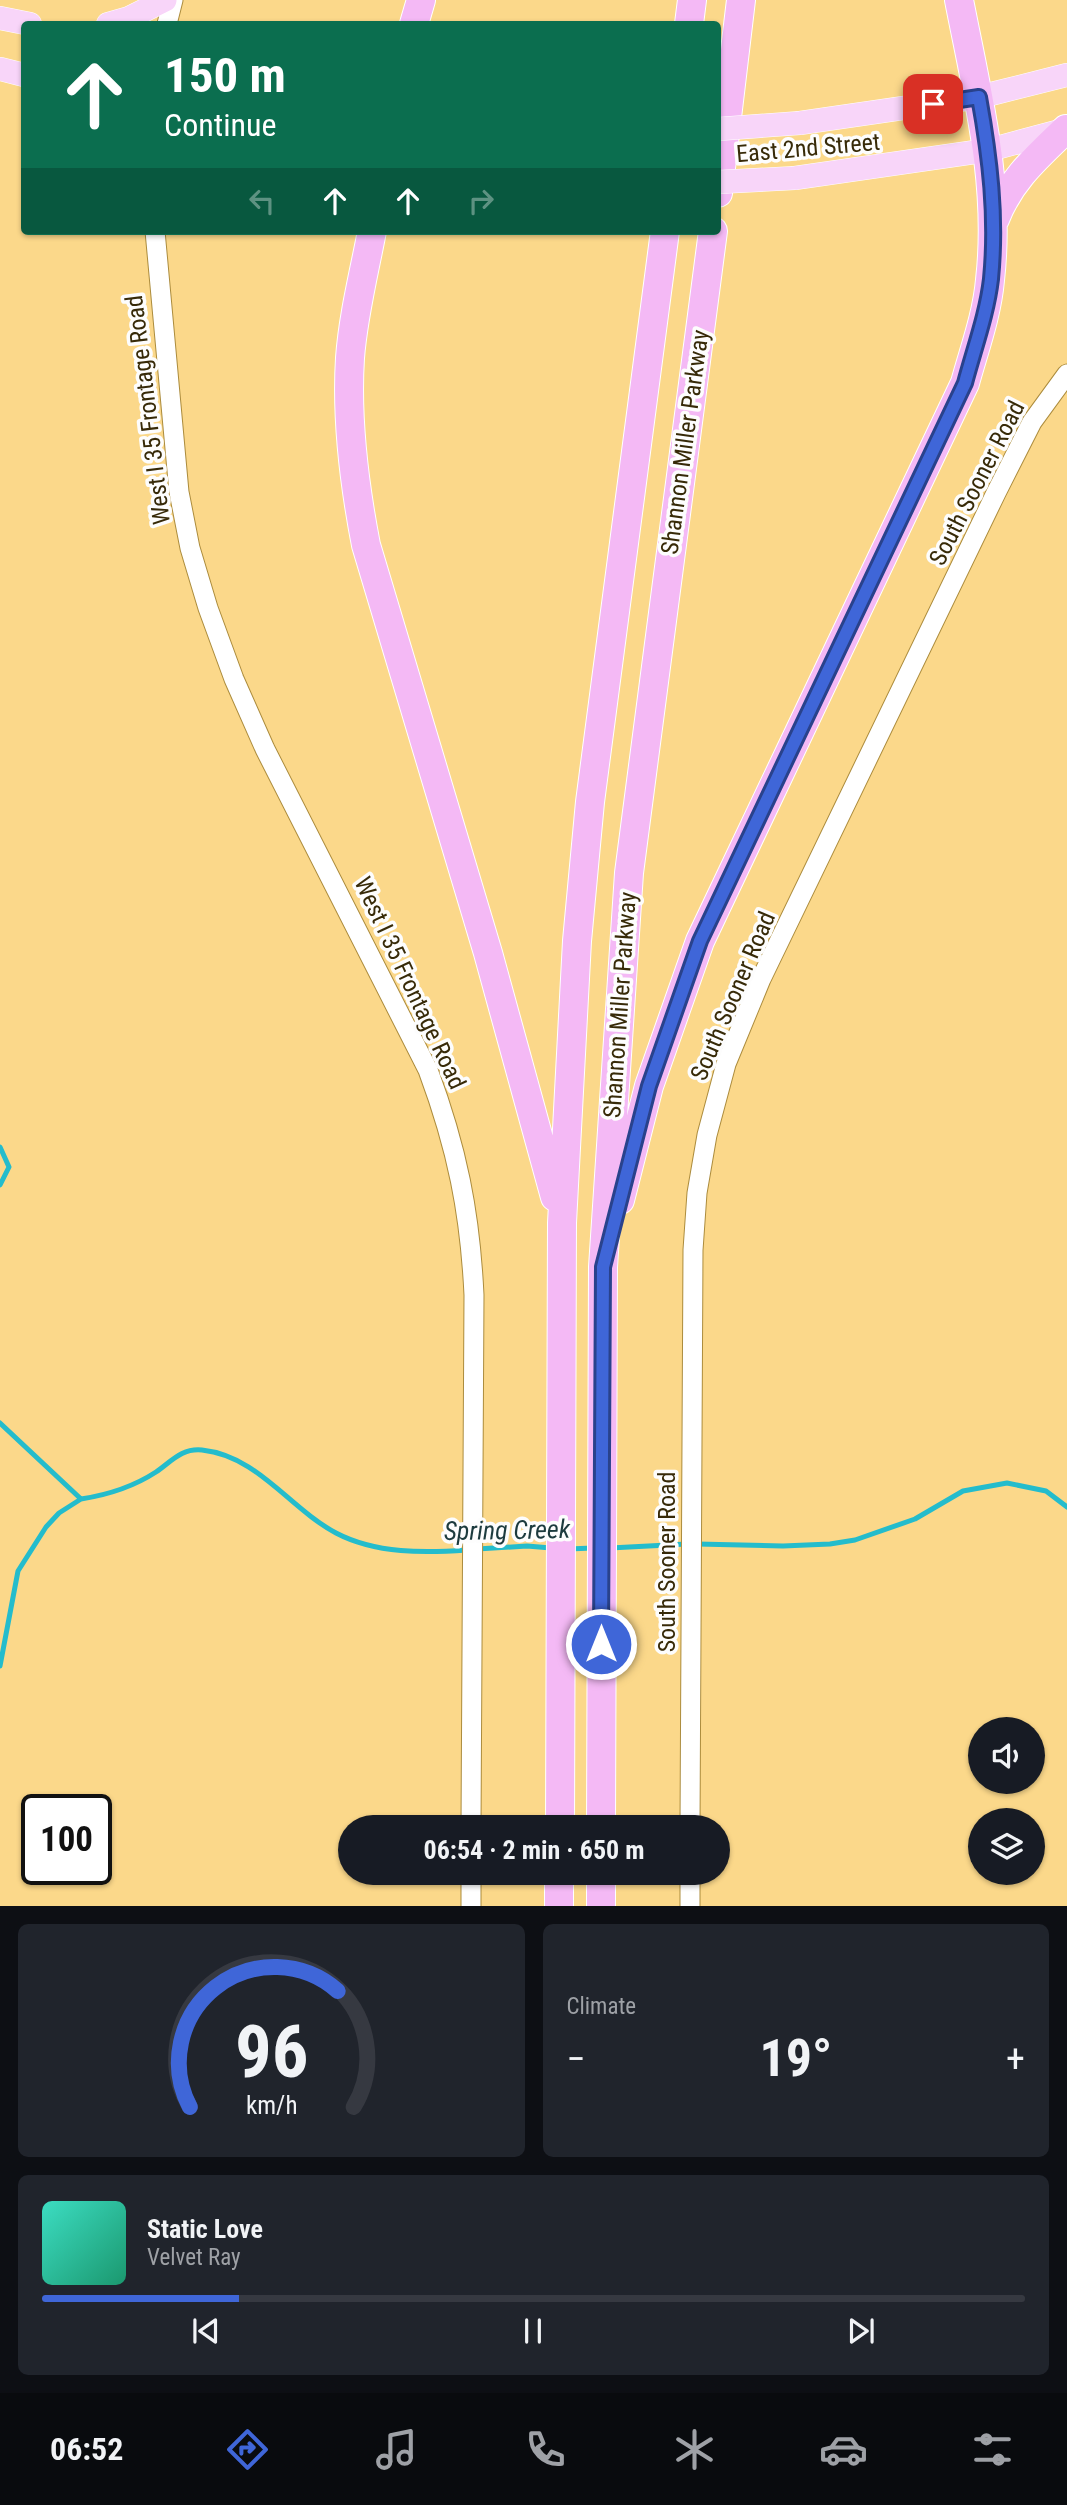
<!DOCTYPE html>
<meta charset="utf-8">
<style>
:root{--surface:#171b24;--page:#20242c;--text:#f1f3f6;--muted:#9ea1a6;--line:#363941;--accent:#3f66d8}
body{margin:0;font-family:"Roboto Condensed",sans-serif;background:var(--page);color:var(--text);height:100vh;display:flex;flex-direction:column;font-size:26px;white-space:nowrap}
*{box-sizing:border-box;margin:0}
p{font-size:23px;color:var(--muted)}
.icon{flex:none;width:38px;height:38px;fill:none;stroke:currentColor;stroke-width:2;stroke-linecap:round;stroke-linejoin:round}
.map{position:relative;height:1906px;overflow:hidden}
.panel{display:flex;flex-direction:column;gap:18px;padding:18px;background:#0d0f14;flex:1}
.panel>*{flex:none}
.guide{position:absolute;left:21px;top:21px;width:700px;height:214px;border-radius:7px;box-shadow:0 2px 5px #0004;background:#0b6e4f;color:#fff;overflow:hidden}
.tools{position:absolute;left:968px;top:1717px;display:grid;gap:14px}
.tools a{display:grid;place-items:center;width:77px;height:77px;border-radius:50%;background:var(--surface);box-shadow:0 2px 5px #0004;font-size:35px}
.speed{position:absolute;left:21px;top:1794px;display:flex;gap:14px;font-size:35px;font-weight:700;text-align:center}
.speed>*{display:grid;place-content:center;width:91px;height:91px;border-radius:50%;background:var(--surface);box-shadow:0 2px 5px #0004;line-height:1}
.speed .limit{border:4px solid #111;border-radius:10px;background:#fff;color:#111}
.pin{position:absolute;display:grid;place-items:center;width:60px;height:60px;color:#fff;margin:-30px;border-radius:14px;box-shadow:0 4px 10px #0006}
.me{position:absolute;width:77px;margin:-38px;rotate:0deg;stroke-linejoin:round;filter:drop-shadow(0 0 5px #0008)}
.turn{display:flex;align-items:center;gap:24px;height:147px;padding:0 28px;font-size:32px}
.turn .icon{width:91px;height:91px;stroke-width:2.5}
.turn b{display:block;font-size:49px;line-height:60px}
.lanes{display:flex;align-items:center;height:66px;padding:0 28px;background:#0003;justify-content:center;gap:35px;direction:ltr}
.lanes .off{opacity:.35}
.big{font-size:52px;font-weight:700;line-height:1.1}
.panel .widget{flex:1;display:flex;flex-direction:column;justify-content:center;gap:10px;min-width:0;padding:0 24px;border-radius:10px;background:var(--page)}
.panel .dial{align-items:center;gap:0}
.dial svg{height:182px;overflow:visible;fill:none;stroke:var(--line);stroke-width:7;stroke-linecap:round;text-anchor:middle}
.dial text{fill:var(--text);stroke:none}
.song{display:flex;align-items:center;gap:21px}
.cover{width:84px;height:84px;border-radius:10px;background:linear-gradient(135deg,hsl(170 70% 55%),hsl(160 70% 35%))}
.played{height:7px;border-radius:4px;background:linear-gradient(90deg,var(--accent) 20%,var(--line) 20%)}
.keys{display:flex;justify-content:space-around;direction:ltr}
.heat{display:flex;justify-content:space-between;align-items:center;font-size:38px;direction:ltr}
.panel .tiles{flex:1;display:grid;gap:18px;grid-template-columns:1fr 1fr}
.widget:last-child{grid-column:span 2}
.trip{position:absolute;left:338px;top:1815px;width:392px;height:70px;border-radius:35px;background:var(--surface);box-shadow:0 2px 5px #0004;font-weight:700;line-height:70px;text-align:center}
.tabs{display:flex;height:112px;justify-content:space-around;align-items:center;background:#090b0e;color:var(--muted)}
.tabs .icon{width:49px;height:49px}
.tabs .current{color:var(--accent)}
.tabs b{font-size:32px;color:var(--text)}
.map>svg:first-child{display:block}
</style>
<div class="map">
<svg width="1067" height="1907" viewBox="0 0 1067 1907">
<rect width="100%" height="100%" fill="#fbd88a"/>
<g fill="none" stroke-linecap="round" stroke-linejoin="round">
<path stroke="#24bccc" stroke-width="5" d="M 0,1147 L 9,1167 L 0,1185
M 0,1423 L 81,1499
M 81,1499 C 107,1495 133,1487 156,1472 C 171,1462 181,1448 202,1450 C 258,1456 289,1508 336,1533 C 376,1554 425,1553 467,1550
M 697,1544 L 783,1546 L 830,1544 L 855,1540 L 915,1519 L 963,1491 L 1007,1483 L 1046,1491 L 1067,1507
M 610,1548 L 687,1544
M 477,1549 L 527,1546 L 551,1548
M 568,1549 L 593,1548
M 0,1666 L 18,1571 L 46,1527 L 59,1513 L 81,1499"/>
<defs>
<path id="minor" d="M 167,24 L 173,0
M 155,231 L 179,492 L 190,548 L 208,608 L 234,679 L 265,749 L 428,1070 C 457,1148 470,1212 474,1295 L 471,1827
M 690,1827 L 693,1250 L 697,1193 L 707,1135 L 726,1064 L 761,979 L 996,493 L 1032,422 L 1067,374
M 471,1907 L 471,1872
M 690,1907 L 690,1872"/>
<path id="major" d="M 0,18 L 30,24
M 108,24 L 129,18 L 165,0
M 0,69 L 24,75
M 800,123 L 979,97 L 1067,75
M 795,178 L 989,150 L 1067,129"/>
<path id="highway" d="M 414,24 L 421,0
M 689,24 L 692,0
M 718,193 L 741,0
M 995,219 C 1010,180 1037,157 1066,129
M 372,231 C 364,273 353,316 350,358 C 346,421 354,483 366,545 L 488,953 L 555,1197
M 620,1200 L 649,1086 L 700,941 L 965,383 C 974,350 987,315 990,280 C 1001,184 977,93 959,0
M 560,1827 L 562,1223 L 577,941 L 590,802 L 665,231
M 601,1827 L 603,1267 L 629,873 L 713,231
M 601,1872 L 601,1907
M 559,1907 L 559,1872"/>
</defs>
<use href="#minor" stroke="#ac8c3d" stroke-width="21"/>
<use href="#major" stroke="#fff" stroke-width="24"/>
<use href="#highway" stroke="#fff" stroke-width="30"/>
<use href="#minor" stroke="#fff" stroke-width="19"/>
<use href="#major" stroke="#f8d5f9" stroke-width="23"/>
<use href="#highway" stroke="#f4b9f5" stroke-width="28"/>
<defs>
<path id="major-bridge" d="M 718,129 L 800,123
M 718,182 L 795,178"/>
</defs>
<use href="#major-bridge" stroke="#fff" stroke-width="24" stroke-linecap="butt"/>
<use href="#major-bridge" stroke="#f8d5f9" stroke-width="23"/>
</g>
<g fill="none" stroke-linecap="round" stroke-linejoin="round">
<defs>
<path id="route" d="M 601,1644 L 603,1267 L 649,1086 L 700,941 L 965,383 C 974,349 987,314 991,279 C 997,217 990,158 979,97 L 933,104"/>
</defs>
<use href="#route" stroke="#29428c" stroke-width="18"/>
<use href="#route" stroke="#3f66d8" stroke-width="12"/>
</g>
<g text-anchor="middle" stroke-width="7" stroke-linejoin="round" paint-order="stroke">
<g font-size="24" fill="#372a08" stroke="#fdfdfd">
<text transform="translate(808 148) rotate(-5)" y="8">East 2nd Street</text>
<text transform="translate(148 410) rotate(-97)" y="8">West I 35 Frontage Road</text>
<text transform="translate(685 442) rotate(-82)" y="8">Shannon Miller Parkway</text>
<text transform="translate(977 483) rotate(-63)" y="8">South Sooner Road</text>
<text transform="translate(410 983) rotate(65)" y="8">West I 35 Frontage Road</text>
<text transform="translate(733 996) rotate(-67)" y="8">South Sooner Road</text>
<text transform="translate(620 1005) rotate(-86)" y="8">Shannon Miller Parkway</text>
<text transform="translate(667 1562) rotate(-90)" y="8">South Sooner Road</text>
</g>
<g font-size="26" font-style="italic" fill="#1d3b3e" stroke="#fdfdfd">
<text transform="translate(507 1530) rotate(-1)" y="9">Spring Creek</text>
</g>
</g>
</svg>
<div class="tools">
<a><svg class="icon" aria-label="sound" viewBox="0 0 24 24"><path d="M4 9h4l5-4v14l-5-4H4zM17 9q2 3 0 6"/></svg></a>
<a><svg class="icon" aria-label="layers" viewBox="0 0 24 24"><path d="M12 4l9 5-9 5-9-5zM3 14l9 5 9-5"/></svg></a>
</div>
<div class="speed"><div class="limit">100</div></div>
<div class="pin" style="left:933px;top:104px;background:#d93025"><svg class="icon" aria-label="arrive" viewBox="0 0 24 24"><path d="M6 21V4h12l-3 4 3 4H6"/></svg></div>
<svg class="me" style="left:601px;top:1644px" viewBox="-20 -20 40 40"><circle r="17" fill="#3f66d8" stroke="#fff" stroke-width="3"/><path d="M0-11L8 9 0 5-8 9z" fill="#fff"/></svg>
<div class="trip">06:54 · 2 min · 650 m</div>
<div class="guide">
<div class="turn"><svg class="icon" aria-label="ahead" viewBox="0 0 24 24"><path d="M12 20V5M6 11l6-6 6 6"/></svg><div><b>150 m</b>Continue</div></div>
<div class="lanes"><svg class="icon off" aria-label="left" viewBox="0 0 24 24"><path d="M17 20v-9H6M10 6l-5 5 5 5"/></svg><svg class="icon" aria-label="ahead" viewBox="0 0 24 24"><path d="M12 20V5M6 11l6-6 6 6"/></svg><svg class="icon" aria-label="ahead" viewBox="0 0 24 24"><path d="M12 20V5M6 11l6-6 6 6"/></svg><svg class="icon off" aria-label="right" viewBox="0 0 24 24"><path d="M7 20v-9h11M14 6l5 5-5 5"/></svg></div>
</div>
</div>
<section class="panel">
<div class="tiles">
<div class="widget dial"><svg viewBox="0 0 100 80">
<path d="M14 69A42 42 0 1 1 86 69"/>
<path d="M14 69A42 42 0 0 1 79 18" stroke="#3f66d8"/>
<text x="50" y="56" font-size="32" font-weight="700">96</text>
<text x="50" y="72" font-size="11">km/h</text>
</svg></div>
<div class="widget"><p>Climate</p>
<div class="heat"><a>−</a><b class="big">19°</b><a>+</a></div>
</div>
<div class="widget">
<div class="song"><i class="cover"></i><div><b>Static Love</b><p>Velvet Ray</p></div></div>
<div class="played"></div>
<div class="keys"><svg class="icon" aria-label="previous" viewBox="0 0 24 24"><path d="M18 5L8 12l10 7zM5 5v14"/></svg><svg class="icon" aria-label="pause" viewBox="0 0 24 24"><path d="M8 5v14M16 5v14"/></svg><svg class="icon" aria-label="next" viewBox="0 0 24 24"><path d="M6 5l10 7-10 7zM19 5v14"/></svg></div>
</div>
</div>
</section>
<nav class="tabs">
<b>06:52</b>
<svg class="icon current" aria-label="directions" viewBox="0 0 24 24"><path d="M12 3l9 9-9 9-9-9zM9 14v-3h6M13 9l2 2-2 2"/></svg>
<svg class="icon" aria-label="music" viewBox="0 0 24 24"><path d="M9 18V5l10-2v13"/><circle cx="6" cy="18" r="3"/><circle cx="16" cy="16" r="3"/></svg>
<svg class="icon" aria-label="phone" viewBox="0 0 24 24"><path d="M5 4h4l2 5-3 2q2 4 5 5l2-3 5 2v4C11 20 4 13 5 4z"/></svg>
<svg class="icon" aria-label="climate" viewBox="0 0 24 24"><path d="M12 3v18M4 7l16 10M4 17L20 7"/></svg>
<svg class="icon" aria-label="car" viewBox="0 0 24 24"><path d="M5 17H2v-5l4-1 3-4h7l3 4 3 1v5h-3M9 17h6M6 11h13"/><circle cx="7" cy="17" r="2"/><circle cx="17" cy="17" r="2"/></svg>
<svg class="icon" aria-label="filters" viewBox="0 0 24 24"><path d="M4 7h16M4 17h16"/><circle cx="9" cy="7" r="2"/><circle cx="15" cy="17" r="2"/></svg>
</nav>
